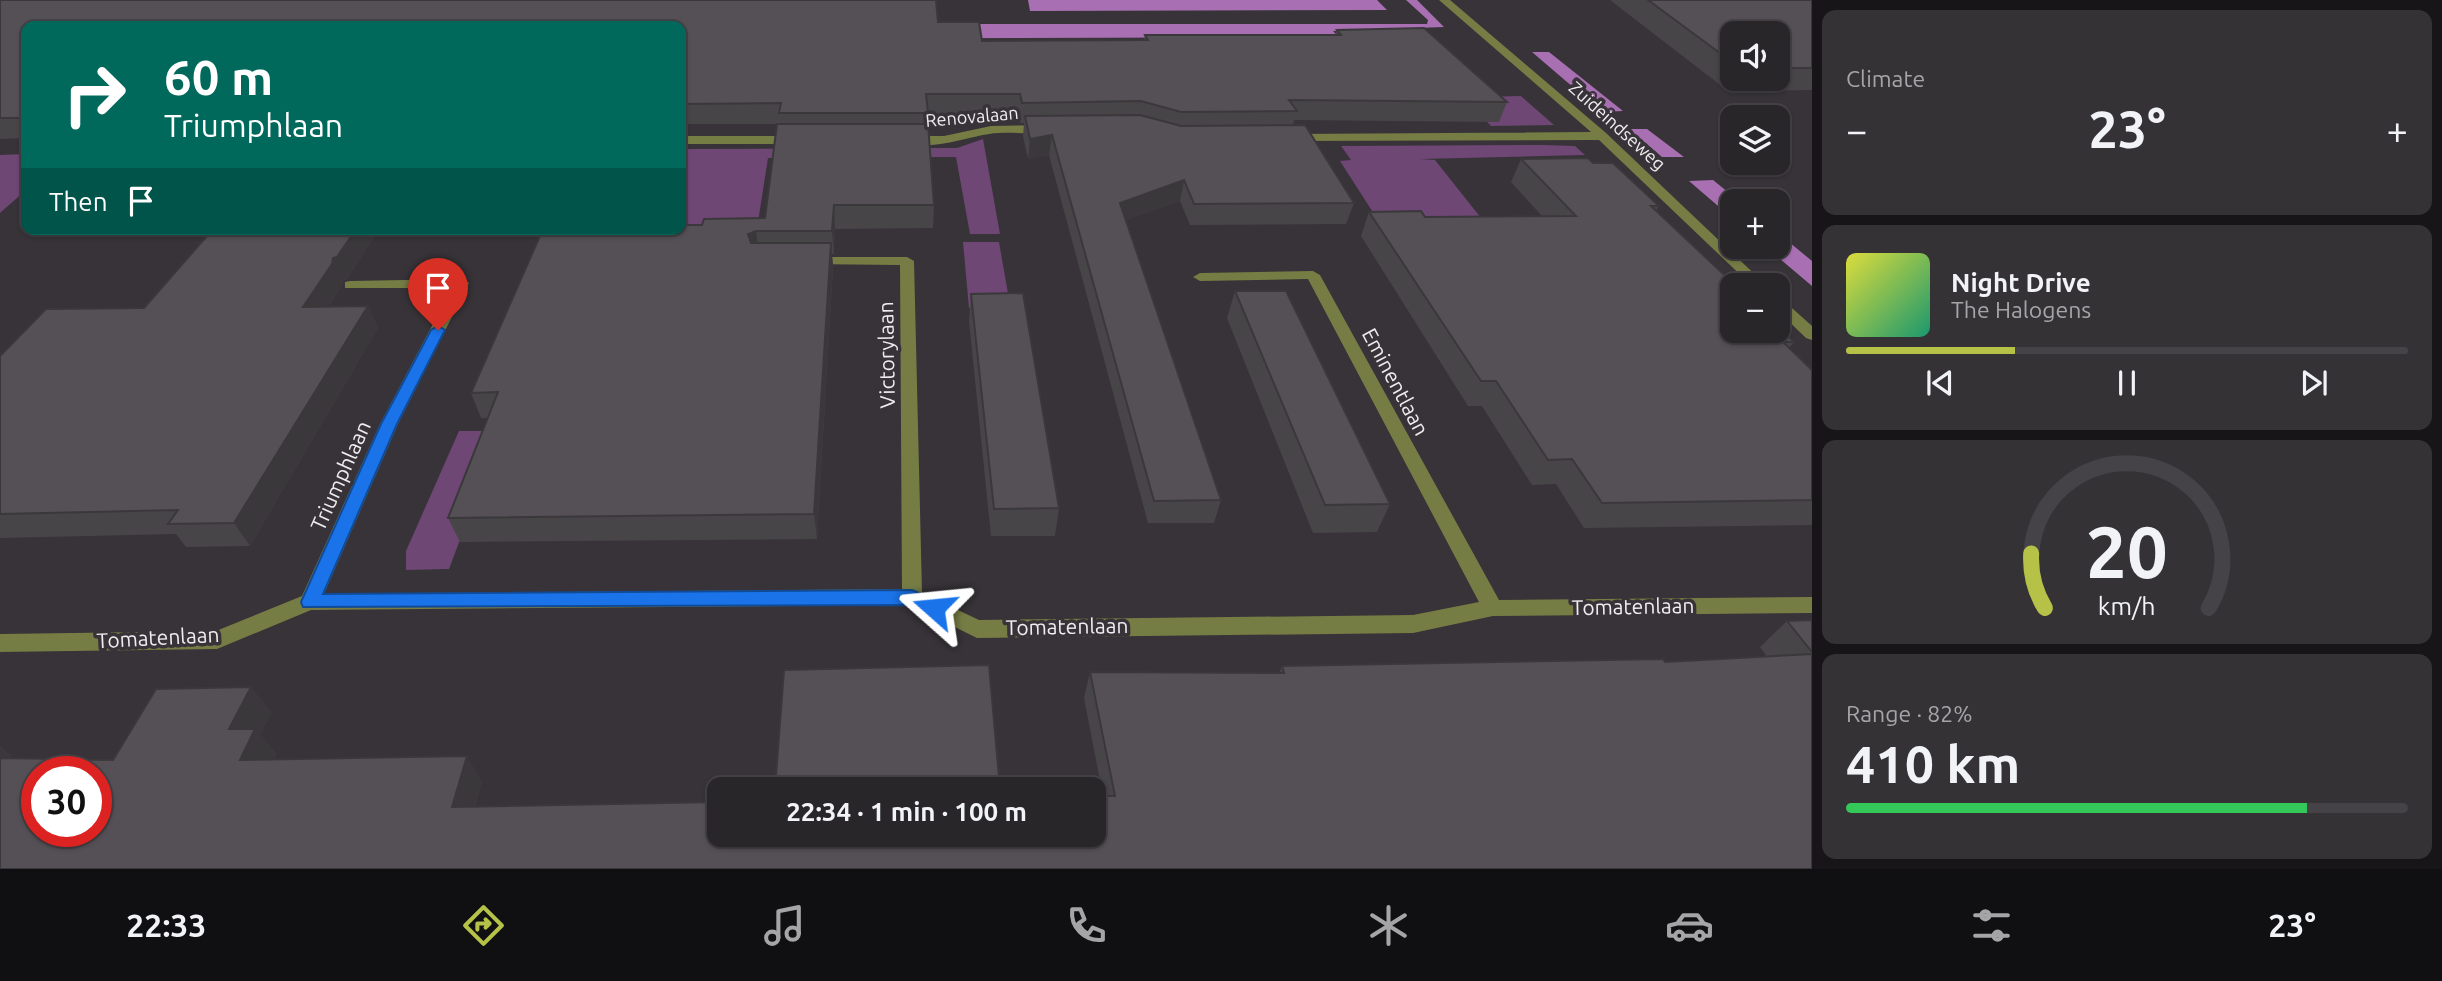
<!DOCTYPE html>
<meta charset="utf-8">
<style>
:root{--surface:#29262a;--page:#353236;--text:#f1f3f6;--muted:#a5a5a8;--line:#454347;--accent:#b6c148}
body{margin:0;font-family:Ubuntu,sans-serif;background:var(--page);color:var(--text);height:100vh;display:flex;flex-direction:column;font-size:26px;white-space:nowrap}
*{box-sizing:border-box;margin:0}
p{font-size:23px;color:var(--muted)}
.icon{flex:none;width:38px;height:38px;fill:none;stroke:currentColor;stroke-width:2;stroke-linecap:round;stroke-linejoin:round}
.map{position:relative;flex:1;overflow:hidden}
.side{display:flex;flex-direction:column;gap:10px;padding:10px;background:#171517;width:630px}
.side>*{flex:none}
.hud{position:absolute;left:21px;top:21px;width:665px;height:214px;border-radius:14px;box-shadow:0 2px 5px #0004,0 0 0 2px var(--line);background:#00695c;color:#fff;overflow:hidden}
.buttons{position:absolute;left:1720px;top:21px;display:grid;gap:14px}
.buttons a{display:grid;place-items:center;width:70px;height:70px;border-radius:14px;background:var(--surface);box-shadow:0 2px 5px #0004,0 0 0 2px var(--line);font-size:35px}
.speed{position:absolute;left:21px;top:756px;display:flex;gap:14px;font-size:35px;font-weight:700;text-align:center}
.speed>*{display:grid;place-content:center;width:91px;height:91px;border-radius:50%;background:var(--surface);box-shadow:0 2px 5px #0004,0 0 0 2px var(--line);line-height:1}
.speed .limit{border:10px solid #d22;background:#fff;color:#111}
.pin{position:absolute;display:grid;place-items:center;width:60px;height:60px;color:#fff;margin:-72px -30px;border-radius:50% 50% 50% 0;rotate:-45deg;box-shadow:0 0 7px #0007}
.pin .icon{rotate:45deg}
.me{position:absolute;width:77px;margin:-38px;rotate:288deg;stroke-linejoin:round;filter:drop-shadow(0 0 5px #0008)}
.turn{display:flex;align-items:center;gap:24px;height:147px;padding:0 28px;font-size:32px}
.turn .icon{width:91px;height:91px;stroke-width:2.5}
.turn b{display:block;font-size:49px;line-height:60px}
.then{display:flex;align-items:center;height:66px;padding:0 28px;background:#0003;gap:14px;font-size:26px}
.big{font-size:52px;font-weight:700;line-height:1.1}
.side .tile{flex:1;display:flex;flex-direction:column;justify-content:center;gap:10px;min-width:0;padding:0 24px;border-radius:14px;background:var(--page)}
.side .dial{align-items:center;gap:0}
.dial svg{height:182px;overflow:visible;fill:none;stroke:var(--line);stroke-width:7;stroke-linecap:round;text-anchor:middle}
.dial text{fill:var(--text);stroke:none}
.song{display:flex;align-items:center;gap:21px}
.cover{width:84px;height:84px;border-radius:10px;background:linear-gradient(135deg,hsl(60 70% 55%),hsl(160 70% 35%))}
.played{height:7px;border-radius:4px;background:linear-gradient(90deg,var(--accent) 30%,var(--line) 30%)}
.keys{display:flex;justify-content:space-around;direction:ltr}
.heat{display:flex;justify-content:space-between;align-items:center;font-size:38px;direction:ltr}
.charge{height:10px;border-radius:5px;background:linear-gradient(90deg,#34c759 82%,var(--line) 0)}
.trip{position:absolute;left:707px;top:777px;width:399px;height:70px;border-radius:14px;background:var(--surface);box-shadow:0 2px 5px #0004,0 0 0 2px var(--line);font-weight:700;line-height:70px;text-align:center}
.menu{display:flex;height:112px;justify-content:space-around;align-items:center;background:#100f11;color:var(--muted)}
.menu .icon{width:49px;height:49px}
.menu .active{color:var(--accent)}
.menu b{font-size:32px;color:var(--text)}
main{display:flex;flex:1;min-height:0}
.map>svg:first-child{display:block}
</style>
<main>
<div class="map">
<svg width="1812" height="869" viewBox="0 0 1812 869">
<rect width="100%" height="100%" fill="#373338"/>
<path fill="#6e4775" d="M 1521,96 L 1554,125 L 1491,126 L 1479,113 L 1391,99 Z
M 983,139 L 1000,234 L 970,234 L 956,157 L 768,158 L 756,235 L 681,229 L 681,149 L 957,148 Z
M 1543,145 L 1575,146 L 1585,155 L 1420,159 L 1435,160 L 1489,228 L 1383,228 L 1340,161 L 1351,160 L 1341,146 Z
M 26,154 L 26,190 L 0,213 L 0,155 Z
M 963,242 L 999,242 L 1010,305 L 969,308 Z
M 459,431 L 501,431 L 449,569 L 406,570 L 406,551 Z"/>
<path fill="#a870b2" d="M 1028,0 L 1377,0 L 1387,10 L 1030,11 Z
M 1406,0 L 1417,0 L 1444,27 L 1333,31 L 1339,37 L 681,39 L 681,26 L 0,24 L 1427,24 L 1428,20 Z
M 1532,52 L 1549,52 L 1623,111 L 1602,112 Z
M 1629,129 L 1647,129 L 1684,157 L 1662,157 Z
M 1713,180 L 1739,201 L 1732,201 L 1732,218 L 1689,181 Z
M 1778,233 L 1812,261 L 1812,286 L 1766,247 L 1778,247 Z"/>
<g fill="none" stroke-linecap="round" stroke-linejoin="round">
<path fill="#767d44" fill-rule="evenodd" d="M 1439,0 L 1450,0 L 1606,133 L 1766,285 L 1751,285 L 1599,140 L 1287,141 L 1287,135 L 1291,134 L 1591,132 Z
M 1047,125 L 1051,126 L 1051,132 C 1031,135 1010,131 989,134 C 968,137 920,154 902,140 L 908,136 L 944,136 L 991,126 Z
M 681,136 L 800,136 L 806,140 L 800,144 L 681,144 Z
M 811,257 L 907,257 L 914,261 L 922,593 L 979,620 L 1413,615 L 1479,602 L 1308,279 L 1200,281 L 1193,277 L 1200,273 L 1313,271 L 1320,275 L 1499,600 L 1812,597 L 1812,613 L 1493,616 L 1413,633 L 977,638 L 910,605 L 311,610 L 217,649 L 0,652 L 0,634 L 216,631 L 302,596 L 380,424 L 452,288 L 345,288 L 345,282 L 350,281 L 462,279 L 469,283 L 398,424 L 324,594 L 902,589 L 900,265 L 806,264 L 806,258 Z
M 1778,298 L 1783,300 L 1812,326 L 1812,340 L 1806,338 L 1778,311 Z"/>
</g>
<path fill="#484549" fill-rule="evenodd" d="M 0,0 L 938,22 L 982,41 L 1144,40 L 1145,35 L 1335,35 L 1337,30 L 1507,102 L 1499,122 L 1294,120 L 1293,125 L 1354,203 L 1346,224 L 1190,225 L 1180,201 L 1126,220 L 1221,500 L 1214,523 L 1148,523 L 1049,155 L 1028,159 L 1023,136 L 1024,123 L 1020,123 L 1018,113 L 928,114 L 934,205 L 933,228 L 835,229 L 834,254 L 832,254 L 833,267 L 817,539 L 460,542 L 448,518 L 488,418 L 481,418 L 471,393 L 542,231 L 377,233 L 347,279 L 343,280 L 342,286 L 329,306 L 368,306 L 378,328 L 250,546 L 186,547 L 176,534 L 0,538 L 0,356 L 144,308 L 208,235 L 44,236 L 39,229 L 681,229 L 702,225 L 765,218 L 780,124 L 681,124 L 681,26 L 26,26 L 26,138 L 0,139 Z
M 1610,0 L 1812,0 L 1812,90 L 1728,91 ZM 1732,33 L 1778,33 L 1778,79 L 1732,79 Z
M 1521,159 L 1593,163 L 1659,206 L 1656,211 L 1794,342 L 1789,348 L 1812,370 L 1812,525 L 1584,528 L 1556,484 L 1532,485 L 1482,406 L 1468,406 L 1361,236 L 1369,212 L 1425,217 L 1542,216 L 1511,182 Z
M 1235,291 L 1390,504 L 1377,532 L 1313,533 L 1227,318 Z
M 971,294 L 1059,508 L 1055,536 L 991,536 L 969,321 Z
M 1812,620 L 1812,869 L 0,869 L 0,746 L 11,755 L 9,758 L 113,760 L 272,712 L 260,735 L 277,754 L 274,759 L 482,781 L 475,807 L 1103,796 L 1084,698 L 1090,672 L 1279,673 L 1282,666 L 1665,662 L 1767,657 L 1760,647 L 1787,621 Z"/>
<path fill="#3b383c" d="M 1052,135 L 1049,155 L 1028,159 L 1030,139 Z
M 1184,180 L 1180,201 L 1117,224 L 1120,203 Z
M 834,205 L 835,229 L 834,254 L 832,231 Z
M 356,229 L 376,229 L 377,233 L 347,279 L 343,280 L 342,286 L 314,329 L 303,307 L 333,258 Z
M 756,231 L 759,254 L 751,258 L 748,234 Z
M 831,243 L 833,267 L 817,539 L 814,514 Z
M 368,306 L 378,328 L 250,546 L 234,523 Z
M 251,687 L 272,712 L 260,735 L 277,754 L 263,784 L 240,760 L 229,729 Z
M 0,746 L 11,755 L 0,772 Z
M 467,756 L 482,781 L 468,831 L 452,807 Z"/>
<path fill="#545055" stroke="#3b383c" stroke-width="2" fill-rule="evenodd" d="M 0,0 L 936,0 L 938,22 L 979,22 L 982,41 L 1148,40 L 1145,35 L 1341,35 L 1337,30 L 1424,28 L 1507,102 L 1289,100 L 1297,111 L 1181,112 L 1141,101 L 1022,103 L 1020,94 L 926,94 L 928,113 L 779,113 L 781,103 L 681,104 L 681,26 L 26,26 L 26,118 L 0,118 Z
M 1648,0 L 1812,0 L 1812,68 L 1778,68 L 1778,33 L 1732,33 L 1732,62 Z
M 1140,115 L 1181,126 L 1305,125 L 1354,203 L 1194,204 L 1184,180 L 1120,203 L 1221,500 L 1154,501 L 1052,135 L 1030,139 L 1025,116 Z
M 777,124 L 928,124 L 934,205 L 834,205 L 832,231 L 756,231 L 748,234 L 751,243 L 831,243 L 814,514 L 448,518 L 498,392 L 471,393 L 543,229 L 681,229 L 681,225 L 702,225 L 704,219 L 765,218 Z
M 1588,158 L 1593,163 L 1613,163 L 1659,206 L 1651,206 L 1735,285 L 1732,285 L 1732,331 L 1778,331 L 1778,326 L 1794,342 L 1783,342 L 1812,370 L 1812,500 L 1602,503 L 1572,459 L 1548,460 L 1496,381 L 1481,381 L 1369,212 L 1421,211 L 1425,217 L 1576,216 L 1521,159 Z
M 213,229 L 356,229 L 337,257 L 333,258 L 332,264 L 303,307 L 368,306 L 234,523 L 168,524 L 178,510 L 0,514 L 0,356 L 46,309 L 144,308 Z
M 1235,291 L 1286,291 L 1390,504 L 1325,505 Z
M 1023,293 L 1059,508 L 994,509 L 971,294 Z
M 1812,620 L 1812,652 L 1787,621 Z
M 1812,654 L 1812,869 L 0,869 L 0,758 L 113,760 L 156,689 L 251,687 L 229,729 L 255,729 L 240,760 L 467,756 L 452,807 L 719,802 L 719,835 L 1094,835 L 1094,796 L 1115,796 L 1090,672 L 1284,673 L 1282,666 L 1663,659 L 1665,662 ZM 37,772 L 96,772 L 96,831 L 37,831 Z
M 989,665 L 1000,789 L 775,789 L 784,670 Z"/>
<path fill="#1a73e8" stroke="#114b97" stroke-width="2" d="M 438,326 L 445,330 L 397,424 L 323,594 L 912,590 L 940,602 L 943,608 L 940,613 L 934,615 L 910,605 L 303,607 L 301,602 L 381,424 L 431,330 Z"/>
<g text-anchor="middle" stroke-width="7" stroke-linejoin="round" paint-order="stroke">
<g font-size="18" fill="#efecef" stroke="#373338">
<text transform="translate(972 117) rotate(-5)" y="6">Renovalaan</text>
<text transform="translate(1617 126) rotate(42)" y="6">Zuideindseweg</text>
</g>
<g font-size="21" fill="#efecef" stroke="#373338">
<text transform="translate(887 355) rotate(-91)" y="7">Victorylaan</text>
<text transform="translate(1395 382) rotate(62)" y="7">Eminentlaan</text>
<text transform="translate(341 476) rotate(-66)" y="7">Triumphlaan</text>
<text transform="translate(1633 607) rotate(-1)" y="7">Tomatenlaan</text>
<text transform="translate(1067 627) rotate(-1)" y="7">Tomatenlaan</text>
<text transform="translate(158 638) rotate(-3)" y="7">Tomatenlaan</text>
</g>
</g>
</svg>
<div class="buttons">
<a><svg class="icon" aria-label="sound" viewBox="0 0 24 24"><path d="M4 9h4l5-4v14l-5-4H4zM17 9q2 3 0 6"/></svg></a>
<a><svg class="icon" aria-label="layers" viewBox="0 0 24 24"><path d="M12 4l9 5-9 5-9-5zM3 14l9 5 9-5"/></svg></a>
<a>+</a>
<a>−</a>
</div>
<div class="speed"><div class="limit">30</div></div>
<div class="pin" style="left:438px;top:330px;background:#d93025"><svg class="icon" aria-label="arrive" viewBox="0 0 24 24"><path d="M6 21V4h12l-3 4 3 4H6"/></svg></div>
<svg class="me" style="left:934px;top:608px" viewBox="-20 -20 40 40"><path d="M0-17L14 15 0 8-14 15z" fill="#1a73e8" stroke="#fff" stroke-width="4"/></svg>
<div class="trip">22:34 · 1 min · 100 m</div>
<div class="hud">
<div class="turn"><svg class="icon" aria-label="right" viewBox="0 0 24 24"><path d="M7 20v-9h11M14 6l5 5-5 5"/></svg><div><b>60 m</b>Triumphlaan</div></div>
<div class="then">Then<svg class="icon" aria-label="arrive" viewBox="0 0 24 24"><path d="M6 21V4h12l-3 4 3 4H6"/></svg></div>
</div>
</div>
<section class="side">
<div class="tile"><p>Climate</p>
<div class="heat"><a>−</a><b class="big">23°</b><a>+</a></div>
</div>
<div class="tile">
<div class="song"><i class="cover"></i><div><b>Night Drive</b><p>The Halogens</p></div></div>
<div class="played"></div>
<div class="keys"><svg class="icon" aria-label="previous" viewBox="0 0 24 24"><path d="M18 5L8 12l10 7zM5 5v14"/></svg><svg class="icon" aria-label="pause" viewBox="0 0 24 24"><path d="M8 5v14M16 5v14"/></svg><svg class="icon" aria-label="next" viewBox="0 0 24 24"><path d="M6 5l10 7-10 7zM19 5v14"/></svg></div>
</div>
<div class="tile dial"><svg viewBox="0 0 100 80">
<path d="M14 69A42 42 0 1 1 86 69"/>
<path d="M14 69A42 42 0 0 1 8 45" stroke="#b6c148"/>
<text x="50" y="56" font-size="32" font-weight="700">20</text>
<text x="50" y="72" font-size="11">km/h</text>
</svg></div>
<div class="tile"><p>Range · 82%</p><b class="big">410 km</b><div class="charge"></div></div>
</section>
</main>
<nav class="menu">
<b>22:33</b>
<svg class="icon active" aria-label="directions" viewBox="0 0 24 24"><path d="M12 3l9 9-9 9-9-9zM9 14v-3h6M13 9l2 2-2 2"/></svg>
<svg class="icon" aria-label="music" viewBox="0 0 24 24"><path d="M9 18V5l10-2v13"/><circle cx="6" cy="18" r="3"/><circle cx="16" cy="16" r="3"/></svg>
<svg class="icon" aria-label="phone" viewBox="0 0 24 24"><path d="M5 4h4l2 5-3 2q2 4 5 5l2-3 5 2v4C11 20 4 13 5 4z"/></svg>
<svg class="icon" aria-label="climate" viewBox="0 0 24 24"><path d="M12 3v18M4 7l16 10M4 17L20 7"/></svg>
<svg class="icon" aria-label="car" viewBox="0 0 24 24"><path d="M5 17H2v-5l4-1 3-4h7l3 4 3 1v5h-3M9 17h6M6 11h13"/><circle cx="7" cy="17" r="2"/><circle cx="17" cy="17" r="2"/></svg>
<svg class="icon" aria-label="filters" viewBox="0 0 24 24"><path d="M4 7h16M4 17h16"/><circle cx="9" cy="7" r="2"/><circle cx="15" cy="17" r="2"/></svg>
<b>23°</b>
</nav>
